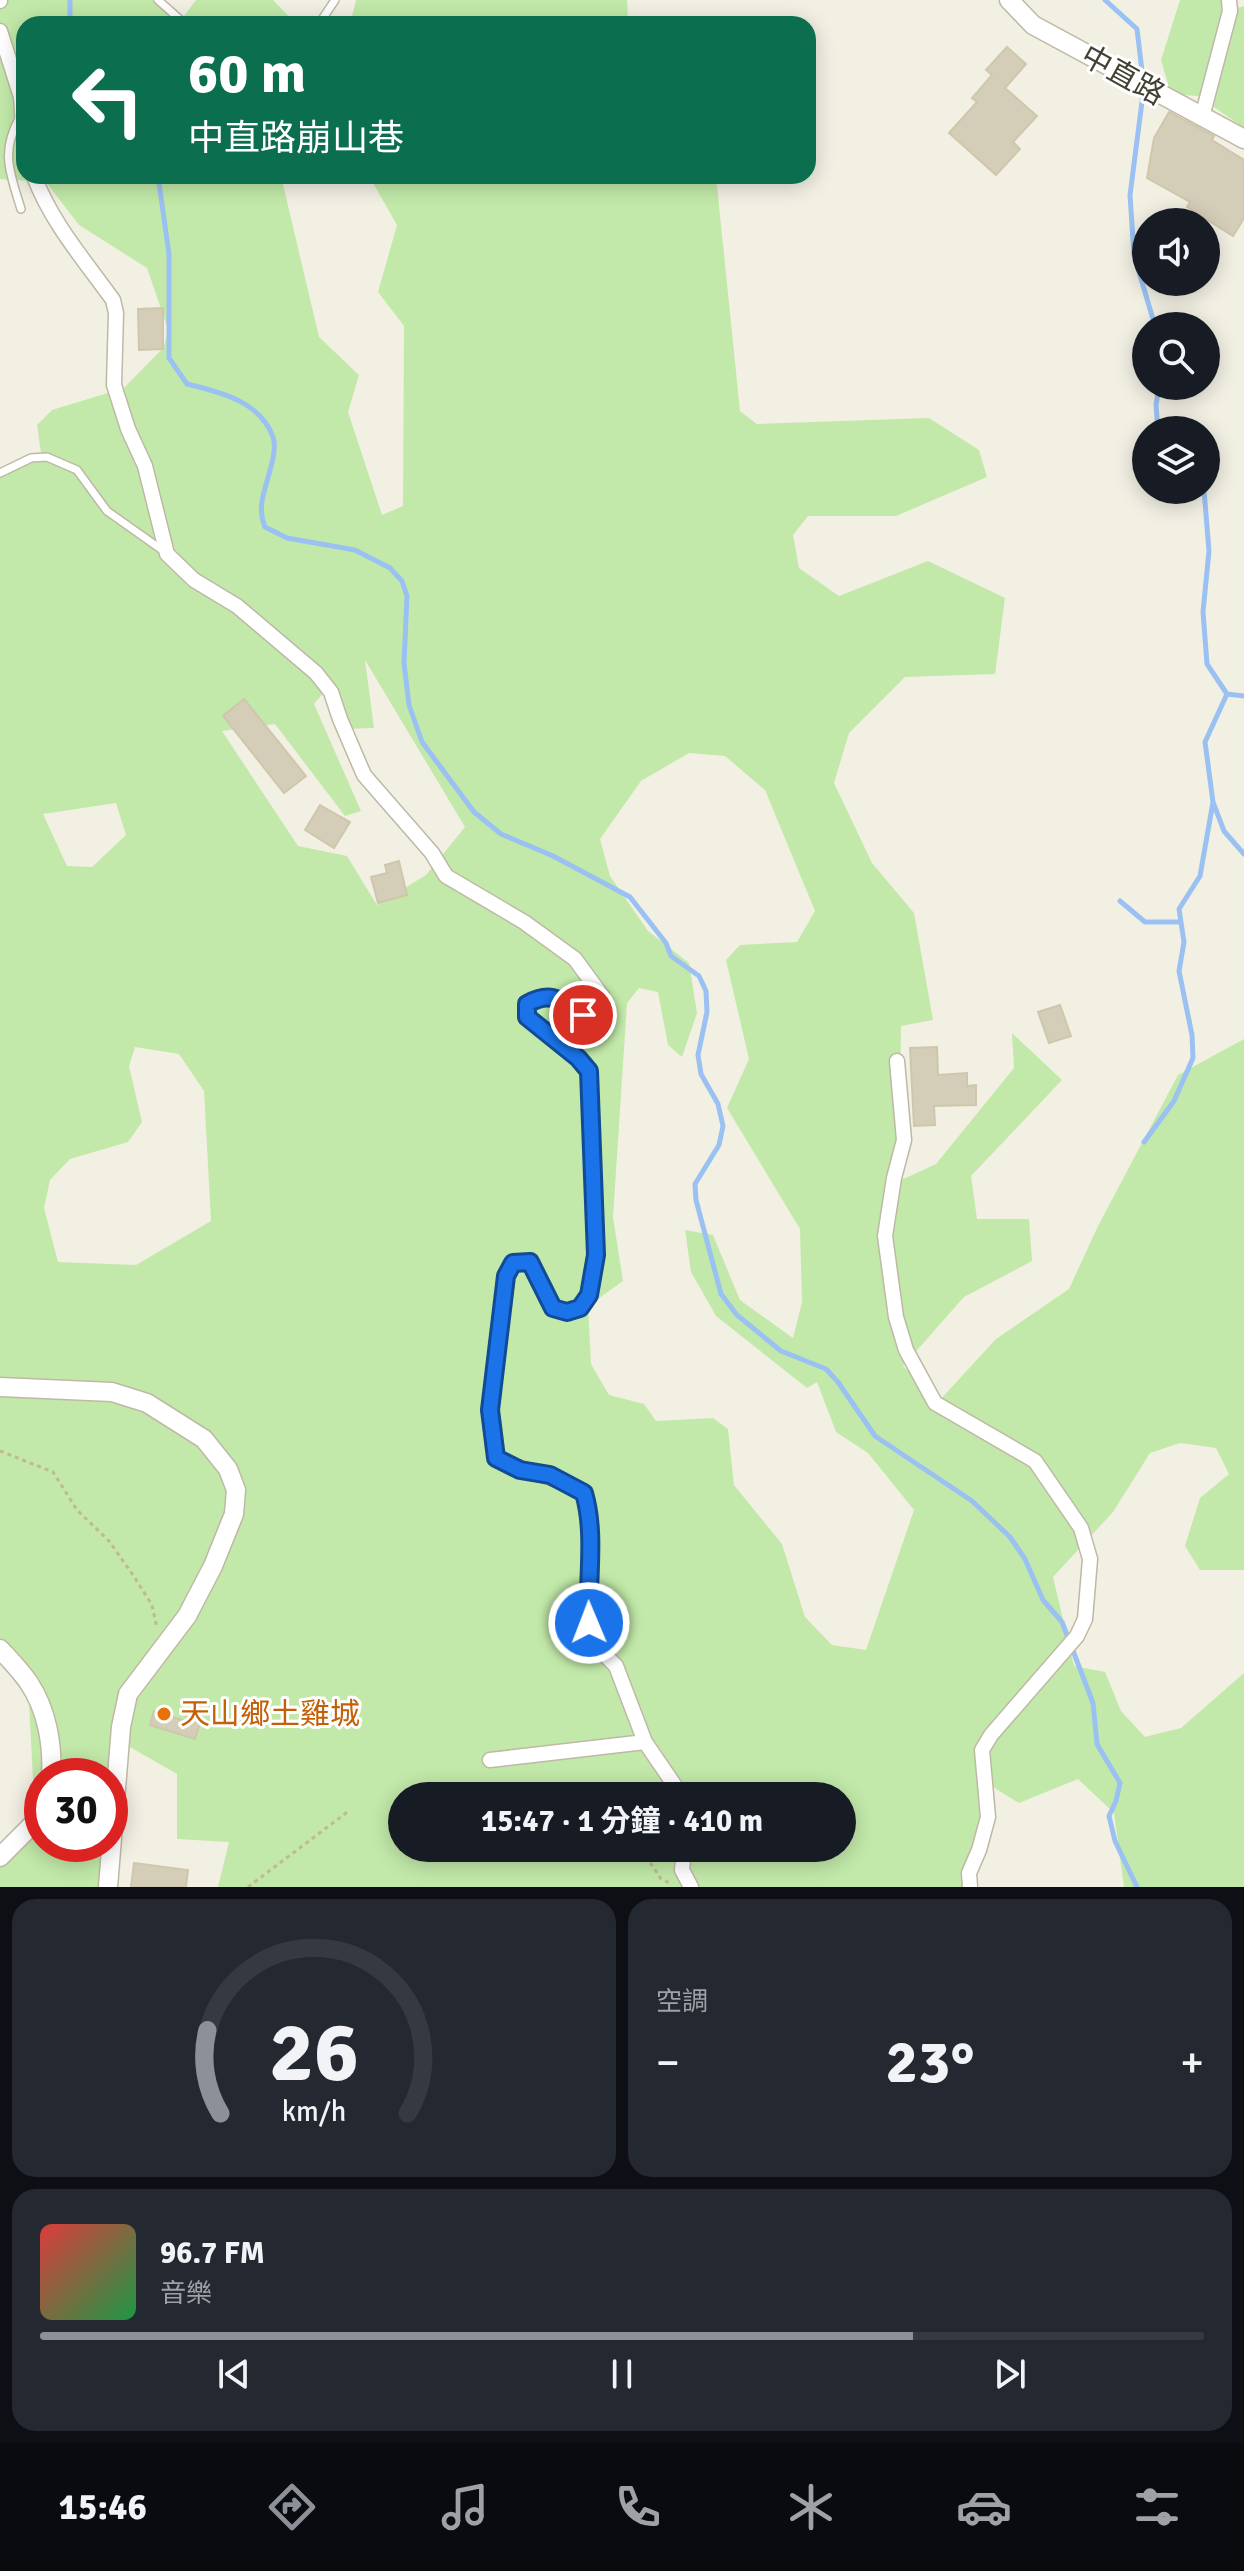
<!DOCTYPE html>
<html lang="zh-TW">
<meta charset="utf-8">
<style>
:root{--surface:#171b24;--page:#242831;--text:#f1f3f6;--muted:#9ea1a6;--line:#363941;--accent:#8c9099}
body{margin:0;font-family:Signika,"Noto Sans TC",sans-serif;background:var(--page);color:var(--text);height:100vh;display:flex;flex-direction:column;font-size:30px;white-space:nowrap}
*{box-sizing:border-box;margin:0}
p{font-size:26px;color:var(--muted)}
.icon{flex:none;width:44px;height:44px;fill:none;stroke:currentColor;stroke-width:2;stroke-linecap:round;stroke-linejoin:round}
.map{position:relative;height:1887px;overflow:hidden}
.side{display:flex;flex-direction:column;gap:12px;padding:12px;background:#0d0f14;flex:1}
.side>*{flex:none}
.hud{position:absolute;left:16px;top:16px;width:800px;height:168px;border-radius:24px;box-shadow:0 4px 20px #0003;background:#0b6e4f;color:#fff;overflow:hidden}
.buttons{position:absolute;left:1132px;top:208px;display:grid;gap:16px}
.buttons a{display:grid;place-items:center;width:88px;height:88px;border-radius:50%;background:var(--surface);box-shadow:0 4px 20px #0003;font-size:40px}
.speed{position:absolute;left:24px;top:1758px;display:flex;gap:16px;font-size:40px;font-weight:700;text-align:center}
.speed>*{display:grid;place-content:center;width:104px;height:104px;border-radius:50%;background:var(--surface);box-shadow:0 4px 20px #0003;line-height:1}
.speed .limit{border:12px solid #d22;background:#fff;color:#111}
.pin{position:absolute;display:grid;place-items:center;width:68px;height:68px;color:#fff;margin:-34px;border:4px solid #fff;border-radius:50%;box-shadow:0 2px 8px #0007}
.me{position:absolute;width:88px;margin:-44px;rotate:359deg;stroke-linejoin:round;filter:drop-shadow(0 0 6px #0008)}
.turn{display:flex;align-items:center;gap:28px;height:168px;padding:0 40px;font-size:36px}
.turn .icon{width:104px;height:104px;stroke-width:2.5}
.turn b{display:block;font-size:56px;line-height:68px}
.big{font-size:60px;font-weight:700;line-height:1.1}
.side .widget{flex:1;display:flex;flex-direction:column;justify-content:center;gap:12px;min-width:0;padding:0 28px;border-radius:24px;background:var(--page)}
.side .dial{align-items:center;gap:0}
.dial svg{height:208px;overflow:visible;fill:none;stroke:var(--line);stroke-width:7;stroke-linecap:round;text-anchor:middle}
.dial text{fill:var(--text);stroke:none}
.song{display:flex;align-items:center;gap:24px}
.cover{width:96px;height:96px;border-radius:12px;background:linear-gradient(135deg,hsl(0 70% 55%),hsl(140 70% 35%))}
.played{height:8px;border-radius:4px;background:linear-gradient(90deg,var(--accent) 75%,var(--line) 75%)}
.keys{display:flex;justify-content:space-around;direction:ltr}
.heat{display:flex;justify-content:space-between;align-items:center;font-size:44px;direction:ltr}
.side .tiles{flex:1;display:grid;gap:12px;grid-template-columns:1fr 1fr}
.widget:last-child{grid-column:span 2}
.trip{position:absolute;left:388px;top:1782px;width:468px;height:80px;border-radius:40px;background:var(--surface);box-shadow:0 4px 20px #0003;font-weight:700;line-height:80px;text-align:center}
.tabs{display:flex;height:128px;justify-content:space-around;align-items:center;background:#090b0e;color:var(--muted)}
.tabs .icon{width:56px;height:56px}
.tabs .current{color:var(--accent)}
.tabs b{font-size:36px;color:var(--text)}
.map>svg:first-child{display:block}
</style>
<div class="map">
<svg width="1244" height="1887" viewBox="0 0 1244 1887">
<rect width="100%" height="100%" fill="#f2f0e3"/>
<path fill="#c2e9a9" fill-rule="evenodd" d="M 0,0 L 158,0 L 181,20 L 196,0 L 273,0 L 296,24 L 24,24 L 24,176 L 281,176 L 319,337 L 359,375 L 348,412 L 382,515 L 403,506 L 404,326 L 378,292 L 397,225 L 369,176 L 716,176 L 740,411 L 757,424 L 929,418 L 979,450 L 987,477 L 896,516 L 808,516 L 793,535 L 799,568 L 839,596 L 928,561 L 1005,598 L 995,674 L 905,677 L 849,733 L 834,783 L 872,863 L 914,913 L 933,1020 L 901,1026 L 899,1181 L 936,1164 L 1014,1068 L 1012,1033 L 1062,1080 L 971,1176 L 977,1219 L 1029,1219 L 1032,1261 L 964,1297 L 903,1366 L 938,1402 L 996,1339 L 1069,1289 L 1098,1226 L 1178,1075 L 1244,1039 L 1244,1570 L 1200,1570 L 1185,1546 L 1200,1498 L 1229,1474 L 1216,1448 L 1180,1443 L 1150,1453 L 1113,1512 L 1053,1577 L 1074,1666 L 1105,1672 L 1121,1711 L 1145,1737 L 1181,1728 L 1244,1673 L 1244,1887 L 1124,1887 L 1114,1813 L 1078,1779 L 1019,1803 L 988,1784 L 974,1887 L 218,1887 L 229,1842 L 177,1839 L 177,1774 L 123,1743 L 110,1776 L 42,1776 L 42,1844 L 106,1844 L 112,1887 L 0,1887 L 0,1846 L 30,1816 L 34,1797 L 29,1702 L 0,1660 L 0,475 L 41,453 L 37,425 L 52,410 L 124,388 L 164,347 L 168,329 L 147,268 L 79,225 L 46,182 L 0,179 ZM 365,660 L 465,827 L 426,875 L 377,905 L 347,856 L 298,846 L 222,731 L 275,724 L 345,816 L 361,811 L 314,704 L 324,692 L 344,729 L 374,728 ZM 689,753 L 725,756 L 765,790 L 815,911 L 797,942 L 740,945 L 726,960 L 749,1059 L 727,1108 L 800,1229 L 802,1302 L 793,1338 L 740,1300 L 713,1235 L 685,1230 L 691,1272 L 716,1316 L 807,1388 L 817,1382 L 836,1432 L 868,1453 L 914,1510 L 866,1650 L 832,1645 L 805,1617 L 782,1544 L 734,1485 L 728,1429 L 713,1418 L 656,1421 L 644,1404 L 609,1395 L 591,1364 L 588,1306 L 623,1281 L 613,1217 L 627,1003 L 639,988 L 658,992 L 668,1045 L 682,1057 L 697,1013 L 689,963 L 648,931 L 610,876 L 600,839 L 641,781 ZM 116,803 L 126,835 L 92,867 L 67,866 L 43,814 ZM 135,1047 L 179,1054 L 204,1091 L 211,1221 L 136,1265 L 58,1262 L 44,1208 L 50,1180 L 70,1159 L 128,1142 L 142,1122 L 129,1066 ZM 402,1796 L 842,1796 L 842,1848 L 402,1848 Z
M 356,0 L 627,0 L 628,20 L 631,24 L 350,24 Z
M 1180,0 L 1233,0 L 1234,9 L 1244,6 L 1244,128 L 1198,96 L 1171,94 L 1161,60 Z"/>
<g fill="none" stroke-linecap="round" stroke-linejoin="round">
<path stroke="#9bc1f3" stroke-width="5" d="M 1105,0 L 1137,29 L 1142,71
M 70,24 L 70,0
M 1143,94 L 1130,195 L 1134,255 L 1155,326
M 158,176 L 169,254 L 169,358 L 187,384 C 220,392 260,401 273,437 C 277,447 272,464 269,474 C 264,493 257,508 265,527 L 287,538 L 355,550 L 390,568 L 402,581 L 407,596 L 404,663 L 409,705 L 422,742 L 474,812 L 501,834 L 553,856 L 630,897 L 666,943 L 671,956 L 699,976 L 706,991 L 707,1012 L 698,1055 L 701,1074 L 718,1104 L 723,1126 L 719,1145 L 695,1184 L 696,1200 L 721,1294 L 737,1315 L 781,1351 L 826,1369 L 838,1382 L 875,1436 L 972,1501 L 1010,1537 L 1025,1559 L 1043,1600 L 1062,1622 L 1093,1703 L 1097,1744 L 1120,1783 L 1116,1801 L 1109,1816 L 1115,1841 L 1137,1887
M 1158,430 L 1156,405 L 1159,386
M 1204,490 L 1209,551 L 1203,612 L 1207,664 L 1227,694 L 1244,696
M 1227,694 L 1205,742 L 1213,802 L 1224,831 L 1244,854
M 1120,901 L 1145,922 L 1181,922
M 1144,1142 L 1174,1101 L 1193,1058 L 1192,1035 L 1179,971 L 1184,942 L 1179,909 L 1200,876 L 1213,802"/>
</g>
<path fill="#d4cdb8" stroke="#cfc7ab" stroke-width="2" d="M 1007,47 L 1026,64 L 1005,88 L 1037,116 L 1013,142 L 1020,149 L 996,175 L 949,133 L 977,102 L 972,98 L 992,75 L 986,70 Z
M 1169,112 L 1214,136 L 1212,140 L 1244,160 L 1244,218 L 1233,236 L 1187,207 L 1190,202 L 1147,178 L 1154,138 Z
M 163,308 L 163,349 L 139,350 L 138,309 Z
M 244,699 L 306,776 L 284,793 L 223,716 Z
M 320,805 L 350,822 L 334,848 L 305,830 Z
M 399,861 L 407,895 L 378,903 L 371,877 L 387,873 L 385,865 Z
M 1060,1005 L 1071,1036 L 1049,1043 L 1038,1012 Z
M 937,1047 L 938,1075 L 967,1073 L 967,1086 L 976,1085 L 976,1105 L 934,1106 L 935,1125 L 914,1126 L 910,1048 Z
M 191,1703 L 205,1707 L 195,1739 L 150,1725 L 154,1711 L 185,1721 Z
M 134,1863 L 188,1870 L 186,1887 L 131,1887 Z"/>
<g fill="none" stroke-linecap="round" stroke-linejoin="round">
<defs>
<path id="service" d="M 158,0 L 185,24
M 319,24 L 335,0
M 20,117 C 0,152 10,173 21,209
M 0,473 L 31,458 L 47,457 L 77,470 L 107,511 L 165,552"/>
<path id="minor" d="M 0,1 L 0,0
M 0,31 L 21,97 L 24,140
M 1202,117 L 1230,11 L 1229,0
M 34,176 C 51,222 85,261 113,300 L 116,313 L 114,385 L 128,429 L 145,466 L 167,554 L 194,580 L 237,606 L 316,673 L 331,692 L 340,719 L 364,775 L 432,853 L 446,876 L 524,922 L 575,959 L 602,996 L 605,1009 C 571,1031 568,981 527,1004 L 527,1017 L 578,1058 L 589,1071 L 596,1255 L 589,1295 L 580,1308 L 567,1312 L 553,1308 L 530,1262 L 513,1263 L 506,1276 C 500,1336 483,1398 496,1458 C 525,1473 556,1475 584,1493 L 588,1507 L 590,1551 L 589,1623 L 594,1644 L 616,1666 L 645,1742 L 682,1796
M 897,1061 L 904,1140 L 894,1178 L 885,1236 L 896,1317 L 906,1350 L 935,1403 L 1035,1461 L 1081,1528 L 1090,1559 L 1085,1619 L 1077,1636 L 991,1735 L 982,1750 L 988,1817 L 979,1850 L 969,1873 L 970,1887
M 490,1760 L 645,1742
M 684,1848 L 682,1870 L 691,1887"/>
<path id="tertiary" d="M 1009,0 L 1033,25 L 1244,139
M 0,1387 L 112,1392 L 147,1403 L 204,1439 L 228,1469 L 236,1490 L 234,1514 L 213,1566 L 187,1616 L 128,1694 L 121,1727 L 108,1887
M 0,1649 C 10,1660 21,1671 29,1683 C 47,1710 53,1745 51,1776
M 0,1857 L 36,1821 L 42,1808"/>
</defs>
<use href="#service" stroke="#beb9a5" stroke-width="10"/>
<use href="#minor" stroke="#beb9a5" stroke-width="17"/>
<use href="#tertiary" stroke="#beb9a5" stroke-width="21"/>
<path stroke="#c0b896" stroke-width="3" stroke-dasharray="4 4" stroke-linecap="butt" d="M 0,1451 L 53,1472 L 77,1510 L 109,1541 L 133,1575 L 152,1605 L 157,1628
M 646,1856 L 661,1879 L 672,1884
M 248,1887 L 350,1810"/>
<use href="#service" stroke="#fff" stroke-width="7"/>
<use href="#minor" stroke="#fff" stroke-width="14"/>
<use href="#tertiary" stroke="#fff" stroke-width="18"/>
</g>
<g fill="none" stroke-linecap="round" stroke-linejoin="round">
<defs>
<path id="route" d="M 583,1015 C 561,1001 552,990 527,1004 L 527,1017 L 578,1058 L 589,1071 L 596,1255 L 589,1295 L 580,1308 L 567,1312 L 553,1308 L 530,1262 L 513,1263 L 506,1276 L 490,1410 L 496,1458 L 520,1470 L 550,1475 L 584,1493 C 596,1534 587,1580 589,1623"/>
</defs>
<use href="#route" stroke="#114b97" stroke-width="20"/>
<use href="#route" stroke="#1a73e8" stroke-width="14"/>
</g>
<circle fill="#e8710a" stroke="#fff" stroke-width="3" cx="164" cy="1714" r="8"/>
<g text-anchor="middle" stroke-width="6" stroke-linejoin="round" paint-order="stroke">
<g font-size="30" fill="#444033" stroke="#fff">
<text transform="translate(1123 75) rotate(29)" y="10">中直路</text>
</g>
<g font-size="30" fill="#c56008" stroke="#fff" text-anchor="start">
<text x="180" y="1724">天山鄉土雞城</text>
</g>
</g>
</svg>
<div class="buttons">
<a><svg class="icon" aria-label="sound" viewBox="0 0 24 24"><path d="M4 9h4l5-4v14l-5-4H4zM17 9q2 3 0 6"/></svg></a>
<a><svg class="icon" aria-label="search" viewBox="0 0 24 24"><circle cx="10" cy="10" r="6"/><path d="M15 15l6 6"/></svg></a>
<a><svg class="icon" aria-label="layers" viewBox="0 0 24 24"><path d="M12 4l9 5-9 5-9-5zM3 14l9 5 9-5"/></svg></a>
</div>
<div class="speed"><div class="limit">30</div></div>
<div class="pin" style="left:583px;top:1015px;background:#d93025"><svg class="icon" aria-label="arrive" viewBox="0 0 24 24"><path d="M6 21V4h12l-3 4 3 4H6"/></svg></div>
<svg class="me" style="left:589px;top:1623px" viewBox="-20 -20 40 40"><circle r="17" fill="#1a73e8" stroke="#fff" stroke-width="3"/><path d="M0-11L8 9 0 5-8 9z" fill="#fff"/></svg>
<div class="trip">15:47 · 1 分鐘 · 410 m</div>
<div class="hud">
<div class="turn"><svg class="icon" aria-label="left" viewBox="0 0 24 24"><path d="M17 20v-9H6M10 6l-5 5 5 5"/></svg><div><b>60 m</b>中直路崩山巷</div></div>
</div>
</div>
<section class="side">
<div class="tiles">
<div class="widget dial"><svg viewBox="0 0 100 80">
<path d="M14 69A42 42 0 1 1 86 69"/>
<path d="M14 69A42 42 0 0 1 9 37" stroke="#8c9099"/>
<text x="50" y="56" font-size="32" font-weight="700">26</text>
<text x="50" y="72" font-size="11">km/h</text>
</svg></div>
<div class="widget"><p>空調</p>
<div class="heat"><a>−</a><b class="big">23°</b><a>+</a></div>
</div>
<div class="widget">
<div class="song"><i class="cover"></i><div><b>96.7 FM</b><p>音樂</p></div></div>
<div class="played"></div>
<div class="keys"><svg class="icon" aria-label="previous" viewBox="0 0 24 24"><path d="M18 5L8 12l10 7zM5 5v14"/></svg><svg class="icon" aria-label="pause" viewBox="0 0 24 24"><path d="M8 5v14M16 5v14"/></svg><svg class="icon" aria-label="next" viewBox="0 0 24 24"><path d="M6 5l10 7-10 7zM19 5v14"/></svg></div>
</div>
</div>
</section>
<nav class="tabs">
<b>15:46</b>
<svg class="icon current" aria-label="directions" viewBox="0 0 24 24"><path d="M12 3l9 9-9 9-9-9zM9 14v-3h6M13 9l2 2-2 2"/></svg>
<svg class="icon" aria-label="music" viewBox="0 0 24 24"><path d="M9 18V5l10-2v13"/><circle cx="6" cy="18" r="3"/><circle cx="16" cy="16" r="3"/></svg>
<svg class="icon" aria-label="phone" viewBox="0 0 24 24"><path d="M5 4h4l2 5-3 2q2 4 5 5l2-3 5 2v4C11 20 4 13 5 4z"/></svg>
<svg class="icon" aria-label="climate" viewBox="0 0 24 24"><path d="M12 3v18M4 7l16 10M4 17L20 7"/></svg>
<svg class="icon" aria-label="car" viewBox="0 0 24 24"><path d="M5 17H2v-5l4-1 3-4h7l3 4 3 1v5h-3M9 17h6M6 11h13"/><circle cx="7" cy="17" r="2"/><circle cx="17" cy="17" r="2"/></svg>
<svg class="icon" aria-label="filters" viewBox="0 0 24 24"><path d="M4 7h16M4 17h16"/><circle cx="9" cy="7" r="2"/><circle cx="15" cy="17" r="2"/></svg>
</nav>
